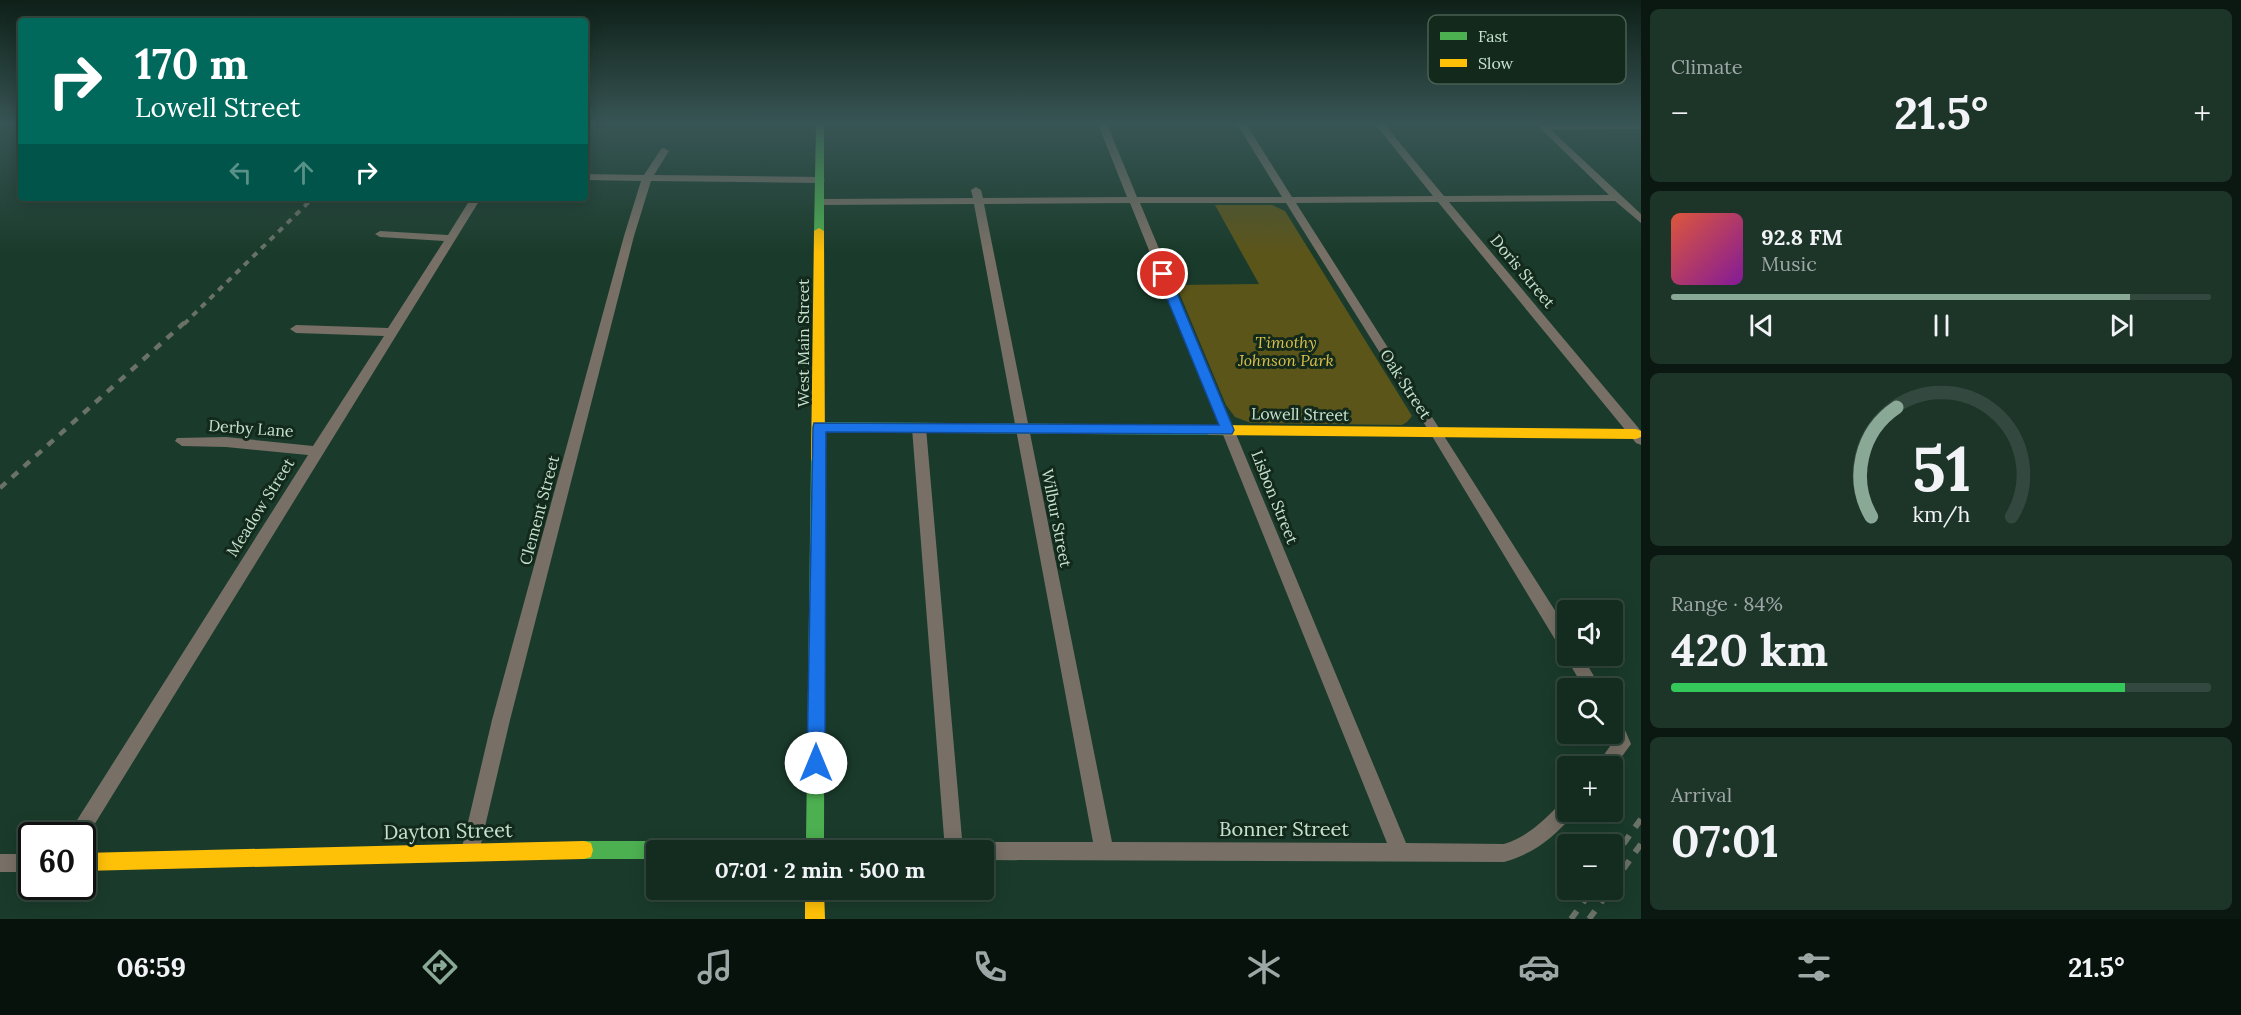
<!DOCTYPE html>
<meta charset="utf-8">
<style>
:root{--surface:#142c20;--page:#1d3429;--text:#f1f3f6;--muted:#9da7a5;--line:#33483e;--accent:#8aa896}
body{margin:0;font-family:Lora,serif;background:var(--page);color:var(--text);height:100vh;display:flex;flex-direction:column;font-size:22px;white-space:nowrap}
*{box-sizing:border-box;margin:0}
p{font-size:20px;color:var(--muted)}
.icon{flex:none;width:33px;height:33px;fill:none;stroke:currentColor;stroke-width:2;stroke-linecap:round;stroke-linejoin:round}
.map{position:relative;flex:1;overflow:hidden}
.panel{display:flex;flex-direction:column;gap:9px;padding:9px;background:#0b1812;width:600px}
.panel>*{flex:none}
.hud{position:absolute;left:18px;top:18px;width:570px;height:183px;border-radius:6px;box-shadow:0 3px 15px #0003,0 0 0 2px var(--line);background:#00695c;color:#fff;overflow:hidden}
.tools{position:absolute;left:1557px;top:600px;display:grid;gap:12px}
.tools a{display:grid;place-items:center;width:66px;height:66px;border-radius:6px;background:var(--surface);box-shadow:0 3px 15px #0003,0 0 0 2px var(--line);font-size:30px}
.speed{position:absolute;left:18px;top:822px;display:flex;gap:12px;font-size:30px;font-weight:700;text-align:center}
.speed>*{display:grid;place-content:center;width:78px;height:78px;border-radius:50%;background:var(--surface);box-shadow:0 3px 15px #0003,0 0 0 2px var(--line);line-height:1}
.speed .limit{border:3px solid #111;border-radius:9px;background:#fff;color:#111}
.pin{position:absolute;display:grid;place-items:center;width:51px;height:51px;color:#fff;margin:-26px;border:3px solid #fff;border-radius:50%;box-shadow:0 2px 6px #0007}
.me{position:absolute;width:66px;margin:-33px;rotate:0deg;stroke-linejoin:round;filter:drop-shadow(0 0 4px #0008)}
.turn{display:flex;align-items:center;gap:21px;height:126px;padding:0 18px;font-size:27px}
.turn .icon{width:78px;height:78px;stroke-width:2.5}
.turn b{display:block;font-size:42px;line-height:51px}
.lanes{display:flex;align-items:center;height:57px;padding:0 18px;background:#0003;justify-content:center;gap:30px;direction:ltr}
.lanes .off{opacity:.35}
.big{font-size:45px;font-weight:700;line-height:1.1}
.panel .card{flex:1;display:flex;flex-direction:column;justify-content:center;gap:9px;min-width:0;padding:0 21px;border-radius:9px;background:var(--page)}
.panel .dial{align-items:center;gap:0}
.dial svg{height:156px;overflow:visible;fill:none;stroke:var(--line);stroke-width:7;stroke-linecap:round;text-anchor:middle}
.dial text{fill:var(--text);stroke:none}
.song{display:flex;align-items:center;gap:18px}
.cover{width:72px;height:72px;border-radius:9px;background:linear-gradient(135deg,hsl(10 70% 55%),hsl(290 70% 35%))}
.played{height:6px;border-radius:3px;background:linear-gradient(90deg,var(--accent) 85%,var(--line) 85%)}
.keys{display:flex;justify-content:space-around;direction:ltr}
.heat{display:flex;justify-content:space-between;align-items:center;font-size:33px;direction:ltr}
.charge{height:9px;border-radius:4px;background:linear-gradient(90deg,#34c759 84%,var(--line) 0)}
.trip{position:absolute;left:646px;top:840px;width:348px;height:60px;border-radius:6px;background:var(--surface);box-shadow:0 3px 15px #0003,0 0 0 2px var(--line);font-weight:700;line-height:60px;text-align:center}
.tab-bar{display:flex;height:96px;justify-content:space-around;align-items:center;background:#08120d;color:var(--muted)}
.tab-bar .icon{width:42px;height:42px}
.tab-bar .on{color:var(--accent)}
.tab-bar b{font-size:27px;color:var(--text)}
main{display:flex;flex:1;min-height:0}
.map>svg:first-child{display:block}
</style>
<main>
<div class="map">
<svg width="1641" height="919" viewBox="0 0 1641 919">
<rect width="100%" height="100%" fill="#1a3b2b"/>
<path fill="#5c551a" d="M 1215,205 L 1272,205 L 1285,211 L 1412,416 L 1407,422 L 1402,425 L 1251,423 L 1235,417 L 1226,405 L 1176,285 L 1259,284 Z"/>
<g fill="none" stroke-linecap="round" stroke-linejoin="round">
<path fill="#787066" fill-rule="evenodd" d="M 1098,124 L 1107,124 L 1137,197 L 1282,197 L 1237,124 L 1246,124 L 1292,197 L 1433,196 L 1375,124 L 1384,124 L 1444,196 L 1609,195 L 1536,124 L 1641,124 L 1641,129 L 1551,130 L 1641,214 L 1641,223 L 1615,201 L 1449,202 L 1641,431 L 1641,445 L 1636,443 L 1438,202 L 1296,203 L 1568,631 L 1568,656 L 1582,656 L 1601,688 L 1584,688 L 1565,656 L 1567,653 L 1562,651 L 1432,436 L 1286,203 L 1140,203 L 1406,843 L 1504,844 C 1529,836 1544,820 1562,802 L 1568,799 L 1568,812 L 1576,812 L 1574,814 C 1553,838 1535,853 1504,862 L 984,860 L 984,850 L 975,850 L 977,844 L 984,842 L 1093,842 L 974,204 L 820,205 L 815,202 L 820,199 L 973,198 L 971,190 L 976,187 L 981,190 L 983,198 L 1127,197 ZM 1130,203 L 1387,843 L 1112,842 L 984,204 Z
M 664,148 L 669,151 L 654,175 L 820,177 L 825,180 L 820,183 L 651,181 L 634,236 L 510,720 L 479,852 L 477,859 L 470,861 L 463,859 L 461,852 L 492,720 L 624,236 L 641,181 L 585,180 L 585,174 L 644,175 L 661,149 Z
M 471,198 L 481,198 L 83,843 L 82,836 L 67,836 L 308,455 L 226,447 L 182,446 L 175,441 L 177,438 L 226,437 L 313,446 L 384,336 L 296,333 L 290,329 L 296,325 L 388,328 L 444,241 L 380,237 L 375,234 L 380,231 L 448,235 Z
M 919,423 L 926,428 L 963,850 L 945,850 L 912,428 Z
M 1612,712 L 1618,714 L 1631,744 L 1612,770 L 1612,766 L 1596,766 L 1613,742 L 1609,734 L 1612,734 Z
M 0,854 L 32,854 L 32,872 L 0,872 Z"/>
<path fill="#4caf50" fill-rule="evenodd" d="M 816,124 L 824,124 L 824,231 L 819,234 L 814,231 Z
M 819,422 L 1209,425 L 1216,430 L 1209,435 L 819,432 L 812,427 Z
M 818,455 L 825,460 L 824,841 L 915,841 L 922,843 L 924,850 L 657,850 L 657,859 L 584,859 L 577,857 L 575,850 L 577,843 L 584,841 L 806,841 L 811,460 Z"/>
<path fill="#ffc107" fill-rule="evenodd" d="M 819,228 L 824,231 L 825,460 L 818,465 L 811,460 L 814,231 Z
M 1209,425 L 1636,429 L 1641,431 L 1641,437 L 1636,439 L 1209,435 L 1202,430 Z
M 584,841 L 591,843 L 593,850 L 591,857 L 584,859 L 82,871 L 82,853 Z
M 805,890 L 824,890 L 825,919 L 805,919 Z"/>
<path stroke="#6a7166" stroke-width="4" stroke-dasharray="6 6" stroke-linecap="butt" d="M 184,324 L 313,198"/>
<path stroke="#6a7166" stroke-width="4.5" stroke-dasharray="8 8" stroke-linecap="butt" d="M 0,488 L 185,322"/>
<path stroke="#6a7166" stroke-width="6" stroke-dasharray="10 10" stroke-linecap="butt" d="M 1612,860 L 1641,819
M 1612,885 L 1641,844
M 1571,919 L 1592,890
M 1589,919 L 1610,890"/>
</g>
<linearGradient id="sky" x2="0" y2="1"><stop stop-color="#0e2018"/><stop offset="0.49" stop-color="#385555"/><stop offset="1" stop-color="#385555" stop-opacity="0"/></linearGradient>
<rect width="1641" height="253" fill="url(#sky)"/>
<path fill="#1a73e8" stroke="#114b97" stroke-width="1.5" d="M 1163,271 L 1169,274 L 1234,430 L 1232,434 L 826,432 L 825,763 L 822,769 L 816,772 L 810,769 L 807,763 L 813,427 L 814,423 L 1219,425 L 1157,274 Z"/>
<g text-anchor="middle" stroke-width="6" stroke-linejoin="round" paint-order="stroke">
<g font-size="16" fill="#c6e2cf" stroke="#12291b">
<text transform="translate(1523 271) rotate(50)" y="6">Doris Street</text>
<text transform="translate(803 343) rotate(-90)" y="6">West Main Street</text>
<text transform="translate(1406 384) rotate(57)" y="6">Oak Street</text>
<text transform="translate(1300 414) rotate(1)" y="6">Lowell Street</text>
<text transform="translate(251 428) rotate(4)" y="6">Derby Lane</text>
<text transform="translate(1275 497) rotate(68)" y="6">Lisbon Street</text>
<text transform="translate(260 507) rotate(-58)" y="6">Meadow Street</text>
<text transform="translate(539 510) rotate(-75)" y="6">Clement Street</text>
<text transform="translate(1057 518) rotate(79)" y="6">Wilbur Street</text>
</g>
<g font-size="16" font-style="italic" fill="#dac04a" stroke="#12291b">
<text x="1286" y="348">Timothy<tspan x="1286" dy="18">Johnson Park</tspan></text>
</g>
<g font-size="20" fill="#c6e2cf" stroke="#12291b">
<text x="1284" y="836">Bonner Street</text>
<text transform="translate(448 831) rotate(-1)" y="7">Dayton Street</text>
</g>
</g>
<rect x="1428" y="15" width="198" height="69" rx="9" fill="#12291b" stroke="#486051" stroke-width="1.5"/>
<rect x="1440" y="32" width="27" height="8" fill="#4caf50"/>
<rect x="1440" y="59" width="27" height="8" fill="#ffc107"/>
<g font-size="16" fill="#c6e2cf">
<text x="1478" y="42">Fast</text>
<text x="1478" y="69">Slow</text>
</g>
</svg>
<div class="tools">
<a><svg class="icon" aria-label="sound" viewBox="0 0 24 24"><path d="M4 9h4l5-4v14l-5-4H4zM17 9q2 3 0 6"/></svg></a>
<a><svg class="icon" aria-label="search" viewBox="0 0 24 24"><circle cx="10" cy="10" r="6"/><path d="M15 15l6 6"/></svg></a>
<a>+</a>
<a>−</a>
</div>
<div class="speed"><div class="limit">60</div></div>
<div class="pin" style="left:1163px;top:274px;background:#d93025"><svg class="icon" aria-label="arrive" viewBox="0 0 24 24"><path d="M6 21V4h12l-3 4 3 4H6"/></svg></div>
<svg class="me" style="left:816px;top:763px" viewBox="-20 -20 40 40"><circle r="19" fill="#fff"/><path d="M0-13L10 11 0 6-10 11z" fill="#1a73e8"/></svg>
<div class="trip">07:01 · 2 min · 500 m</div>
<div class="hud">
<div class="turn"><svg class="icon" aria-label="right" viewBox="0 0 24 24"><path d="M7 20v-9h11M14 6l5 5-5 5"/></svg><div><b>170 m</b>Lowell Street</div></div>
<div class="lanes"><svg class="icon off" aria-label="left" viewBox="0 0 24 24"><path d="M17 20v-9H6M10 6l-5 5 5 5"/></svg><svg class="icon off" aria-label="ahead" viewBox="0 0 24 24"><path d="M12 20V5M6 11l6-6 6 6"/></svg><svg class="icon" aria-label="right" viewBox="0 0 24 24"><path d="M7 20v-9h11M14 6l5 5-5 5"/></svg></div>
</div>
</div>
<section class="panel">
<div class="card"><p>Climate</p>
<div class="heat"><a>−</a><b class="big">21.5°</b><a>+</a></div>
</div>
<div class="card">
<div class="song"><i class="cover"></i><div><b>92.8 FM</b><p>Music</p></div></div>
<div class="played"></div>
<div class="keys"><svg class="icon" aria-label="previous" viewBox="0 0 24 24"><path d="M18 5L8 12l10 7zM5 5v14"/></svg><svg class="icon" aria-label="pause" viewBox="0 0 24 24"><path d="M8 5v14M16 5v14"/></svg><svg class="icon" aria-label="next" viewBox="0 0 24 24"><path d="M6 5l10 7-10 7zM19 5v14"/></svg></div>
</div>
<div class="card dial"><svg viewBox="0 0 100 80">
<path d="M14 69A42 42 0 1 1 86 69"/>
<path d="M14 69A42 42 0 0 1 27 13" stroke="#8aa896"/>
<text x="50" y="56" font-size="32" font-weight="700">51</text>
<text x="50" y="72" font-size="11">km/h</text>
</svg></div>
<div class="card"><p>Range · 84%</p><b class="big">420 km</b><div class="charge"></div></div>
<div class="card"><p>Arrival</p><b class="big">07:01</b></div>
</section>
</main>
<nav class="tab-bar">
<b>06:59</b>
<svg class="icon on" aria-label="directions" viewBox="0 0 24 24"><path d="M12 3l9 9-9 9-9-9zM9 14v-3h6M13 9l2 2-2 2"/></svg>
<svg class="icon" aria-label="music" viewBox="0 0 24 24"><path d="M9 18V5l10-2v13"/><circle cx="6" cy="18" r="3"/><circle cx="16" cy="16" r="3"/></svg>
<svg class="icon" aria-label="phone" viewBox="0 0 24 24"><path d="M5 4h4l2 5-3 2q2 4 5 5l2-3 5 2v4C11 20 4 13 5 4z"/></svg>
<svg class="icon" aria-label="climate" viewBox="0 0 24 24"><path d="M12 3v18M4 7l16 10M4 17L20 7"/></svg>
<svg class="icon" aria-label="car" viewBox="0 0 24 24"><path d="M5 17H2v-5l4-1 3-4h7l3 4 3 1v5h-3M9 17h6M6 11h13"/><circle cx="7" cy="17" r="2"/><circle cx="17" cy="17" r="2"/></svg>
<svg class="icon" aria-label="filters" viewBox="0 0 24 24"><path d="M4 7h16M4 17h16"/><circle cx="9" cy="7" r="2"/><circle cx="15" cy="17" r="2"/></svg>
<b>21.5°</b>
</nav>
